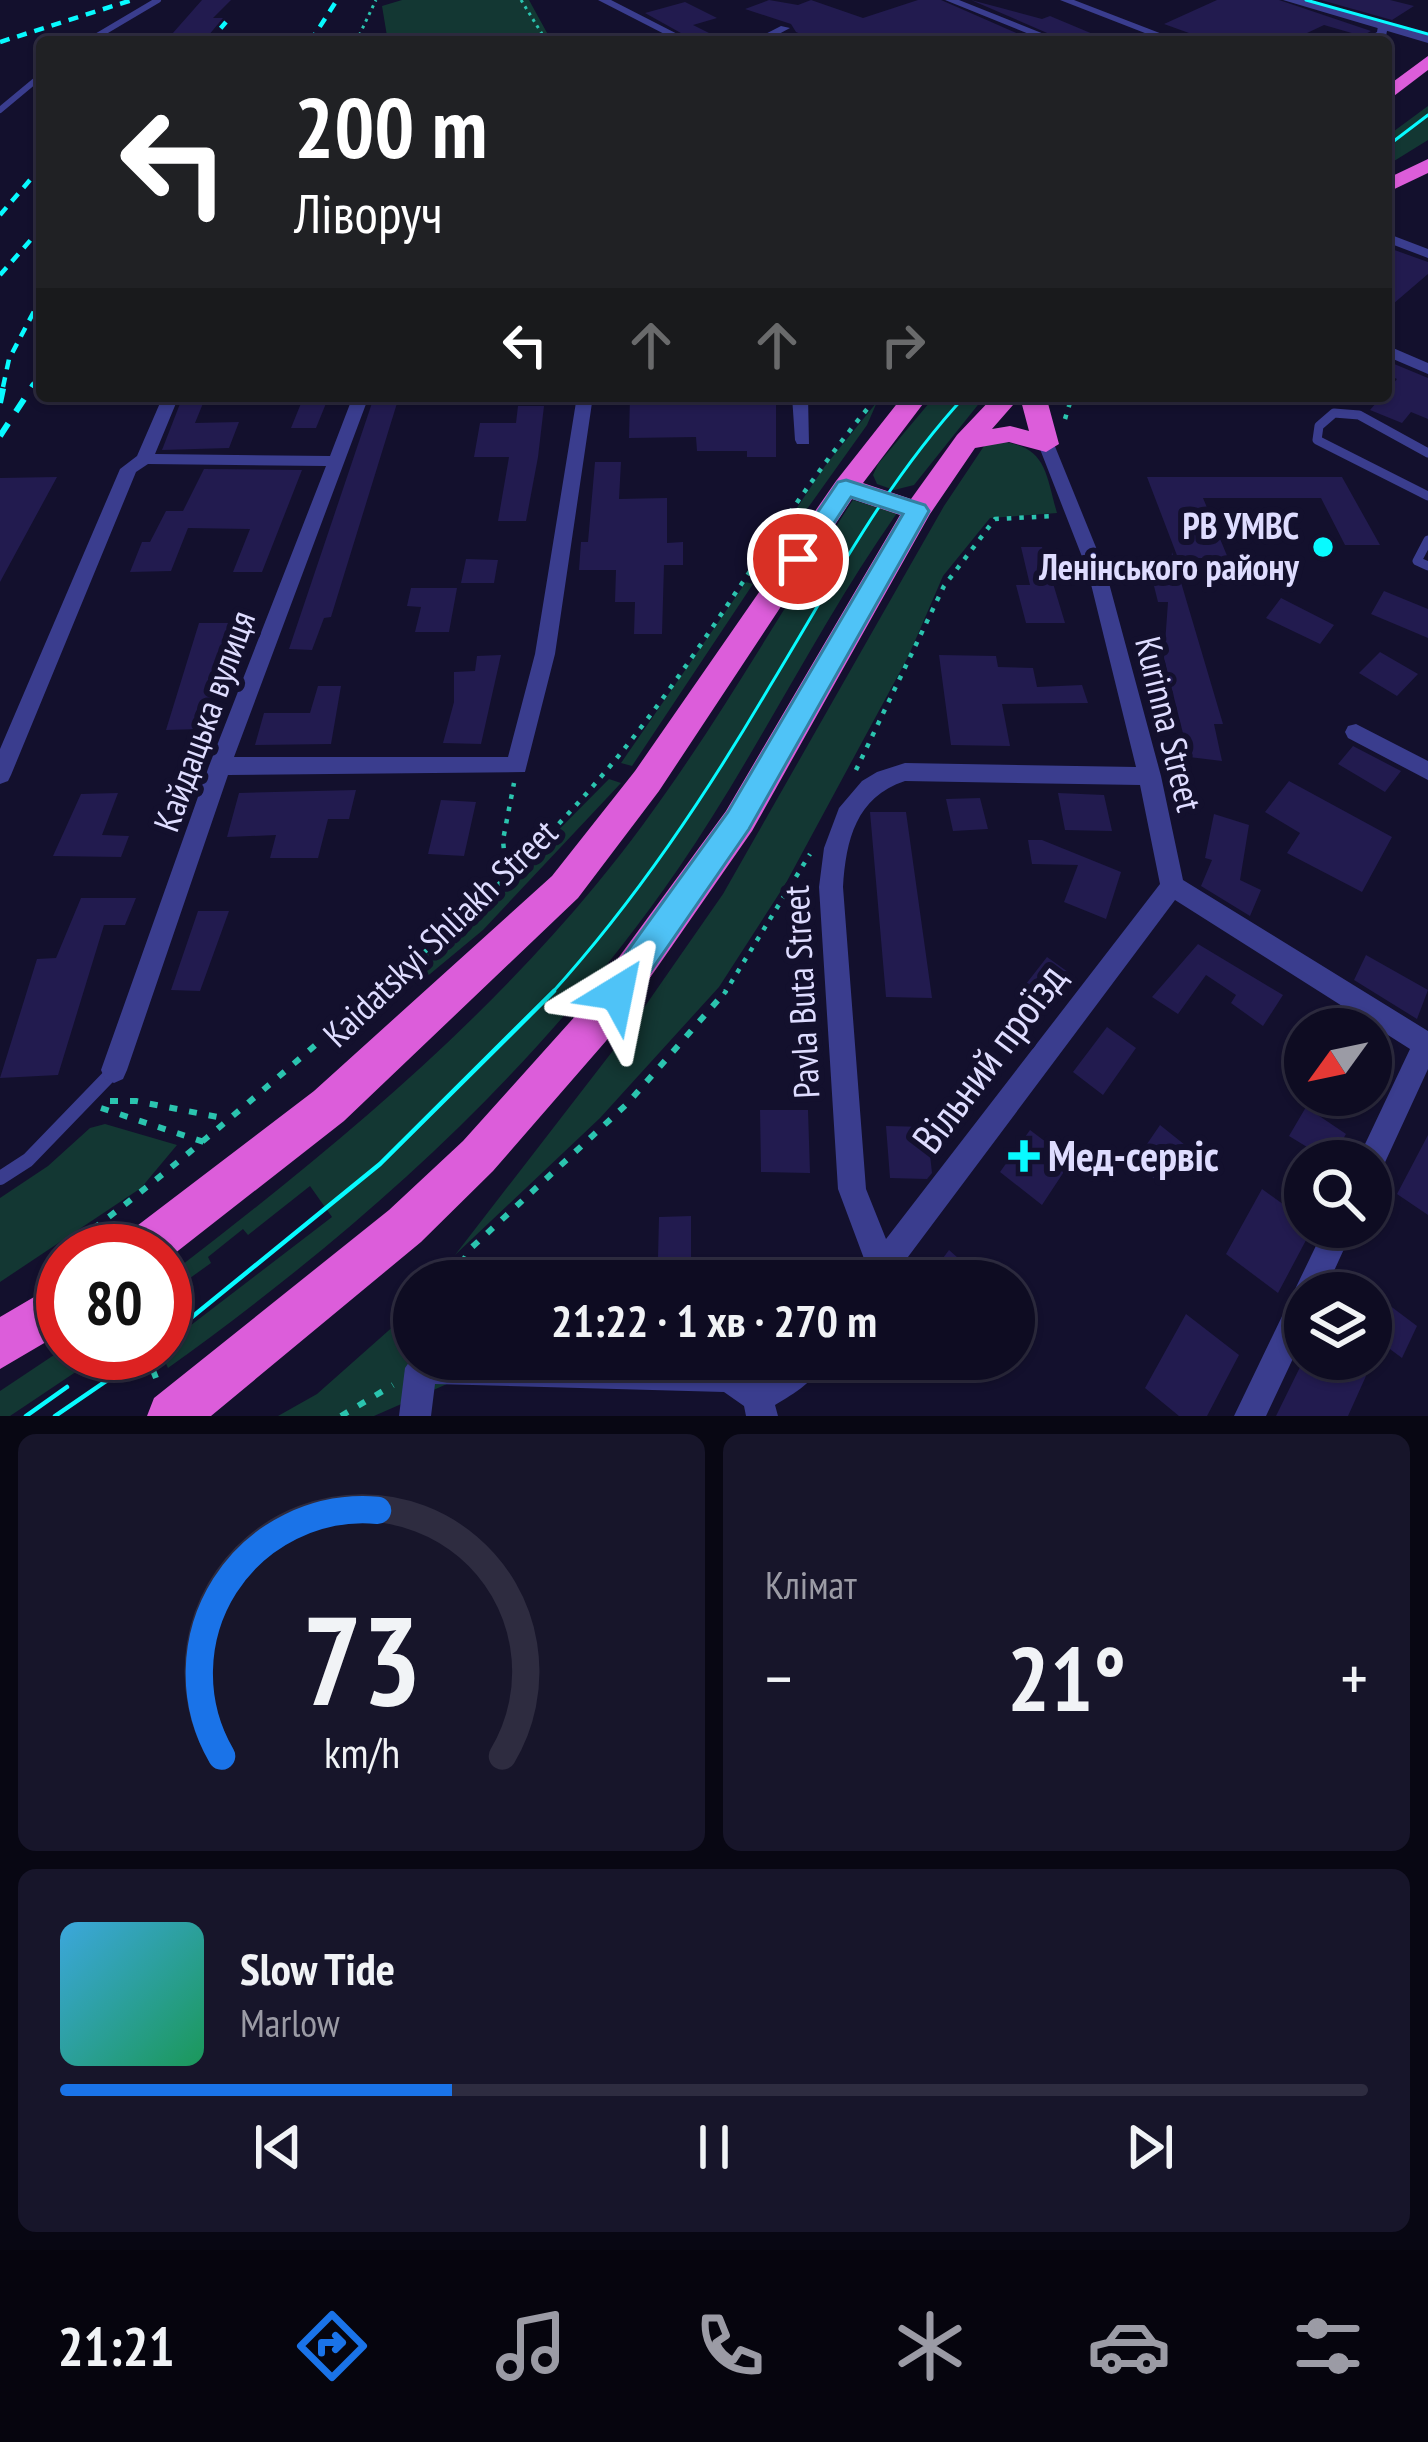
<!DOCTYPE html>
<html lang="uk">
<meta charset="utf-8">
<style>
:root{--surface:#0e0c22;--page:#17152a;--text:#f1f3f6;--muted:#9b9ba5;--line:#2e2c40;--accent:#1a73e8}
body{margin:0;font-family:"PT Sans Narrow",sans-serif;background:var(--page);color:var(--text);height:100vh;display:flex;flex-direction:column;font-size:45px;white-space:nowrap}
*{box-sizing:border-box;margin:0}
p{font-size:39px;color:var(--muted)}
.icon{flex:none;width:66px;height:66px;fill:none;stroke:currentColor;stroke-width:2;stroke-linecap:round;stroke-linejoin:round}
.map{position:relative;height:1416px;overflow:hidden}
.sheet{display:flex;flex-direction:column;gap:18px;padding:18px;background:#080713;flex:1}
.sheet>*{flex:none}
.guide{position:absolute;left:36px;top:36px;width:1356px;height:366px;border-radius:12px;box-shadow:0 3px 9px #0004,0 0 0 3px var(--line);background:#202124;color:#fff;overflow:hidden}
.needle{width:78px;rotate:237deg}
.tools{position:absolute;left:1284px;top:1008px;display:grid;gap:24px}
.tools a{display:grid;place-items:center;width:108px;height:108px;border-radius:50%;background:var(--surface);box-shadow:0 3px 9px #0004,0 0 0 3px var(--line);font-size:60px}
.speed{position:absolute;left:36px;top:1224px;display:flex;gap:24px;font-size:60px;font-weight:700;text-align:center}
.speed>*{display:grid;place-content:center;width:156px;height:156px;border-radius:50%;background:var(--surface);box-shadow:0 3px 9px #0004,0 0 0 3px var(--line);line-height:1}
.speed .limit{border:18px solid #d22;background:#fff;color:#111}
.pin{position:absolute;display:grid;place-items:center;width:102px;height:102px;color:#fff;margin:-51px;border:6px solid #fff;border-radius:50%;box-shadow:0 3px 12px #0007}
.me{position:absolute;width:132px;margin:-66px;rotate:35deg;stroke-linejoin:round;filter:drop-shadow(0 0 9px #0008)}
.turn{display:flex;align-items:center;gap:42px;height:252px;padding:0 60px;font-size:54px}
.turn .icon{width:156px;height:156px;stroke-width:2.5}
.turn b{display:block;font-size:84px;line-height:102px}
.lanes{display:flex;align-items:center;height:114px;padding:0 60px;background:#0003;justify-content:center;gap:60px;direction:ltr}
.lanes .off{opacity:.35}
.big{font-size:90px;font-weight:800;line-height:1.1}
.sheet .widget{flex:1;display:flex;flex-direction:column;justify-content:center;gap:18px;min-width:0;padding:0 42px;border-radius:18px;background:var(--page)}
.sheet .dial{align-items:center;gap:0}
.dial svg{height:312px;overflow:visible;fill:none;stroke:var(--line);stroke-width:7;stroke-linecap:round;text-anchor:middle}
.dial text{fill:var(--text);stroke:none}
.song{display:flex;align-items:center;gap:36px}
.cover{width:144px;height:144px;border-radius:18px;background:linear-gradient(135deg,hsl(200 70% 55%),hsl(150 70% 35%))}
.played{height:12px;border-radius:6px;background:linear-gradient(90deg,var(--accent) 30%,var(--line) 30%)}
.keys{display:flex;justify-content:space-around;direction:ltr}
.heat{display:flex;justify-content:space-between;align-items:center;font-size:66px;direction:ltr}
.sheet .tiles{flex:1;display:grid;gap:18px;grid-template-columns:1fr 1fr}
.widget:last-child{grid-column:span 2}
.trip{position:absolute;left:393px;top:1260px;width:642px;height:120px;border-radius:60px;background:var(--surface);box-shadow:0 3px 9px #0004,0 0 0 3px var(--line);font-weight:800;line-height:120px;text-align:center}
.menu{display:flex;height:192px;justify-content:space-around;align-items:center;background:#06050e;color:var(--muted)}
.menu .icon{width:84px;height:84px}
.menu .current{color:var(--accent)}
.menu b{font-size:54px;color:var(--text)}
.map>svg:first-child{display:block}
</style>
<div class="map">
<svg width="1428" height="1416" viewBox="0 0 1428 1416">
<rect width="100%" height="100%" fill="#13102d"/>
<path fill="#133733" d="M 402,0 L 529,0 L 552,42 L 388,42 L 382,6 Z
M 1428,106 L 1428,140 L 1386,166 L 1386,137 Z
M 935,396 L 985,396 L 914,485 L 894,490 L 877,484 L 873,475 L 878,464 Z
M 877,402 L 867,425 L 760,575 L 753,573 L 825,466 Z
M 996,441 C 1046,445 1045,470 1057,513 L 990,518 L 943,576 L 908,657 L 786,883 L 719,987 L 600,1118 L 455,1255 L 625,1035 L 723,894 L 944,506 L 986,443 Z
M 853,500 L 897,513 C 817,627 757,754 678,869 C 541,1068 363,1228 168,1368 L 161,1353 L 165,1345 L 332,1217 L 310,1186 L 248,1235 L 243,1229 L 208,1257 L 211,1263 L 165,1296 L 165,1278 C 319,1160 471,1036 595,886 C 694,767 769,629 853,500 Z
M 746,582 L 753,584 L 632,766 L 621,763 Z
M 609,779 L 621,783 L 483,930 L 430,974 L 350,1023 L 499,890 Z
M 105,1124 L 177,1145 L 141,1188 L 0,1282 L 0,1198 L 48,1166 L 90,1128 Z
M 414,1308 L 414,1359 L 438,1359 L 447,1384 L 374,1416 L 278,1416 L 317,1394 Z
M 63,1349 L 63,1353 L 104,1353 L 10,1416 L 0,1416 L 0,1391 Z"/>
<path fill="#221b4f" d="M 202,0 L 231,0 L 213,18 L 223,18 L 203,42 L 165,42 Z
M 769,0 L 798,5 L 811,0 L 863,18 L 918,0 L 941,0 L 1037,42 L 915,42 L 914,33 L 890,42 L 854,36 L 819,42 L 796,32 L 791,24 L 745,9 Z
M 971,0 L 1042,19 L 1050,16 L 1112,42 L 1068,42 Z
M 1217,0 L 1279,0 L 1371,31 L 1362,36 L 1324,25 L 1288,42 L 1214,42 L 1164,24 Z
M 1321,0 L 1390,0 L 1414,6 L 1392,20 Z
M 685,2 L 717,18 L 693,25 L 727,42 L 697,42 L 645,13 Z
M 1386,247 L 1428,262 L 1428,274 L 1386,310 Z
M 1387,361 L 1428,378 L 1428,419 L 1411,412 L 1402,423 L 1370,410 L 1397,379 L 1386,374 Z
M 183,396 L 206,396 L 195,423 L 239,422 L 229,448 L 162,450 Z
M 304,396 L 329,396 L 316,428 L 291,428 Z
M 630,396 L 776,399 L 776,457 L 747,457 L 747,451 L 697,451 L 696,437 L 629,438 Z
M 373,400 L 398,400 L 331,617 L 324,618 L 312,650 L 289,649 Z
M 518,406 L 544,406 L 538,457 L 526,521 L 498,521 L 509,457 L 474,457 L 480,423 L 516,423 Z
M 595,462 L 621,462 L 619,499 L 667,498 L 667,543 L 683,542 L 683,565 L 664,565 L 662,634 L 634,634 L 635,602 L 615,602 L 616,570 L 579,570 L 581,542 L 588,542 Z
M 204,469 L 302,470 L 262,572 L 233,572 L 250,529 L 188,528 L 171,571 L 130,572 L 142,542 L 150,542 L 166,511 L 183,511 Z
M 57,477 L 0,582 L 0,478 Z
M 1147,477 L 1342,477 L 1380,545 L 1345,545 L 1321,498 L 1203,498 L 1228,558 L 1178,558 Z
M 1021,547 L 1042,547 L 1065,623 L 1026,623 L 1016,585 L 1030,585 Z
M 1172,552 L 1223,724 L 1214,724 L 1222,761 L 1189,757 L 1164,658 L 1168,602 L 1158,602 L 1152,578 L 1170,579 Z
M 466,559 L 498,560 L 494,583 L 461,583 Z
M 411,588 L 457,588 L 449,632 L 415,632 L 421,607 L 407,606 Z
M 1384,591 L 1428,609 L 1428,638 L 1371,614 Z
M 1281,598 L 1334,625 L 1320,644 L 1266,618 Z
M 199,623 L 242,623 L 200,729 L 166,730 Z
M 1380,652 L 1418,674 L 1397,696 L 1359,673 Z
M 501,655 L 481,744 L 443,743 L 454,702 L 454,672 L 475,671 L 477,656 Z
M 939,655 L 996,656 L 998,667 L 1033,668 L 1037,687 L 1082,685 L 1088,703 L 1002,704 L 1010,746 L 951,745 Z
M 318,686 L 341,686 L 331,744 L 255,745 L 264,713 L 310,713 Z
M 1353,746 L 1401,771 L 1385,792 L 1338,764 Z
M 1289,781 L 1392,837 L 1362,892 L 1287,853 L 1300,833 L 1265,812 Z
M 356,790 L 349,819 L 328,819 L 318,858 L 270,858 L 276,835 L 227,837 L 239,793 Z
M 118,793 L 102,835 L 129,836 L 121,857 L 53,856 L 81,794 Z
M 1058,793 L 1104,795 L 1112,831 L 1065,830 Z
M 980,798 L 988,829 L 953,831 L 946,799 Z
M 441,800 L 476,802 L 464,856 L 428,854 Z
M 870,812 L 906,812 L 932,998 L 886,997 Z
M 1214,814 L 1249,825 L 1240,880 L 1261,890 L 1250,916 L 1201,886 L 1212,860 L 1205,858 Z
M 1028,840 L 1042,840 L 1121,872 L 1106,919 L 1064,902 L 1078,865 L 1032,864 Z
M 81,898 L 136,898 L 125,925 L 104,925 L 58,1075 L 0,1078 L 37,959 L 56,958 Z
M 198,911 L 229,911 L 200,991 L 171,990 Z
M 1198,944 L 1283,995 L 1263,1026 L 1231,1003 L 1236,995 L 1206,975 L 1178,1014 L 1152,997 Z
M 1366,955 L 1428,990 L 1417,1019 L 1354,980 Z
M 1047,957 L 1075,977 L 1055,1005 L 1026,984 Z
M 1107,1027 L 1136,1048 L 1103,1095 L 1073,1072 Z
M 1306,1107 L 1346,1134 L 1330,1161 L 1289,1136 Z
M 760,1110 L 808,1110 L 810,1173 L 761,1172 Z
M 1160,1125 L 1185,1145 L 1160,1183 L 1134,1163 Z
M 886,1126 L 927,1127 L 932,1173 L 927,1179 L 890,1178 Z
M 1030,1130 L 1071,1161 L 1042,1205 L 1000,1172 Z
M 1428,1135 L 1428,1215 L 1397,1194 Z
M 1262,1189 L 1305,1220 L 1305,1227 L 1313,1227 L 1278,1293 L 1226,1254 Z
M 691,1216 L 691,1258 L 658,1258 L 659,1217 Z
M 949,1250 L 984,1281 L 926,1281 Z
M 1381,1299 L 1417,1326 L 1402,1358 L 1371,1335 L 1371,1318 Z
M 1186,1314 L 1239,1355 L 1207,1416 L 1179,1416 L 1145,1388 Z
M 1304,1359 L 1344,1359 L 1366,1376 L 1348,1416 L 1276,1416 Z"/>
<g fill="none" stroke-linecap="round" stroke-linejoin="round">
<path stroke="#2bc4af" stroke-width="3" stroke-dasharray="3 4.5" stroke-linecap="butt" d="M 521,0 L 547,42
M 356,42 L 376,0"/>
<path stroke="#2bc4af" stroke-width="4.5" stroke-dasharray="4.5 8" stroke-linecap="butt" d="M 1065,419 L 1072,396
M 856,770 L 944,586 L 995,519 L 1055,516
M 506,873 L 503,840 L 514,783
M 376,994 C 471,913 563,829 639,730 C 723,621 789,501 878,396
M 724,994 L 810,854"/>
<path stroke="#2bc4af" stroke-width="6" stroke-dasharray="8 12" stroke-linecap="butt" d="M 110,1101 L 136,1101 L 223,1118
M 101,1108 L 204,1142
M 93,1229 C 192,1154 284,1071 379,991
M 452,1281 L 470,1249 L 627,1104 L 726,991
M 146,1353 L 156,1378
M 341,1416 L 393,1385"/>
<path stroke="#3a3d8e" stroke-width="6" d="M 87,42 L 158,0
M 0,110 L 42,75"/>
<path stroke="#3a3d8e" stroke-width="9" d="M 1428,453 L 1359,415 L 1334,413 L 1319,426 L 1317,440 L 1428,496
M 1428,540 L 1417,561 L 1428,566"/>
<path stroke="#3a3d8e" stroke-width="14" d="M 0,1178 L 28,1160 L 112,1073"/>
<path fill="#3a3d8e" fill-rule="evenodd" d="M 598,0 L 611,0 L 693,42 L 680,42 Z
M 945,0 L 959,0 L 1064,42 L 1049,42 Z
M 1060,0 L 1074,0 L 1183,42 L 1168,42 Z
M 1383,23 L 1388,26 L 1386,36 L 1374,42 L 1361,42 L 1377,32 L 1378,26 Z
M 781,26 L 790,28 L 764,42 L 750,42 Z
M 1386,233 L 1428,249 L 1428,258 L 1386,242 Z
M 1386,345 L 1428,363 L 1428,374 L 1386,356 Z
M 163,396 L 179,396 L 155,454 L 330,456 L 353,396 L 369,396 L 234,757 L 508,757 L 535,654 L 577,396 L 593,396 L 555,654 L 525,772 L 228,775 L 127,1070 L 123,1079 L 114,1083 L 105,1079 L 101,1070 L 209,766 L 326,466 L 148,464 L 136,472 L 11,775 L 8,781 L 0,784 L 0,749 L 120,469 L 137,456 Z
M 792,396 L 808,396 L 809,444 L 797,444 L 795,440 Z
M 1046,439 L 1054,444 L 1106,572 L 1161,776 L 1183,880 L 1428,1031 L 1428,1069 L 1381,1171 L 1371,1175 L 1371,1161 L 1357,1161 L 1410,1049 L 1175,900 L 890,1281 L 857,1281 L 866,1264 L 838,1189 L 819,887 L 824,848 L 839,808 L 862,781 L 877,772 L 905,763 L 1136,767 L 1088,572 L 1038,444 ZM 905,781 L 1140,785 L 1160,884 L 886,1239 L 866,1189 L 843,887 C 846,840 856,797 905,781 Z
M 1356,724 L 1428,761 L 1428,780 L 1348,738 L 1345,732 L 1348,726 Z
M 1325,1227 L 1354,1227 L 1324,1293 L 1305,1293 L 1305,1333 L 1266,1416 L 1234,1416 Z
M 414,1355 L 414,1359 L 728,1361 L 759,1379 L 787,1359 L 824,1359 C 816,1381 795,1393 775,1405 L 778,1416 L 746,1416 L 744,1406 L 724,1392 L 435,1384 L 431,1416 L 399,1416 L 405,1368 Z"/>
<path fill="#3a3d8e" fill-rule="evenodd" d="M 1283,0 L 1305,0 L 1428,35 L 1428,43 Z"/>
<path fill="#dc5dda" fill-rule="evenodd" d="M 1428,56 L 1428,70 L 1386,102 L 1386,87 Z
M 1428,159 L 1428,173 L 1386,193 L 1386,179 Z
M 903,396 L 929,396 L 863,483 L 911,499 L 957,435 L 994,396 L 1046,396 L 1059,444 L 1046,452 L 1009,442 L 975,448 L 930,514 L 752,831 L 606,1041 L 493,1171 L 421,1242 L 211,1416 L 147,1416 L 154,1398 L 389,1210 L 463,1141 L 578,1013 L 726,811 L 900,515 L 852,499 L 659,791 L 578,898 L 344,1121 L 165,1261 L 165,1251 L 118,1251 L 125,1235 L 314,1091 L 552,876 L 635,771 L 836,481 ZM 1020,397 L 1029,431 L 1010,426 L 992,429 Z
M 63,1280 L 63,1332 L 0,1369 L 0,1317 Z"/>
<path stroke="#08faff" stroke-width="3" d="M 1306,0 L 1428,34
M 1386,147 L 1428,115
M 551,994 C 636,900 706,795 770,686 C 830,587 886,481 965,396"/>
<path stroke="#08faff" stroke-width="4.5" d="M 165,1339 L 380,1164 L 554,991
M 26,1416 L 67,1387
M 55,1416 L 147,1353"/>
<path stroke="#08faff" stroke-width="4.5" stroke-dasharray="10 8" stroke-linecap="butt" d="M 0,42 L 132,0
M 209,42 L 226,22
M 310,42 L 337,0
M 0,215 L 42,166
M 0,275 L 42,227
M 3,387 L 9,359 L 42,296
M 32,387 L 42,371"/>
<path stroke="#08faff" stroke-width="6" stroke-dasharray="15 14" stroke-linecap="butt" d="M 0,403 L 4,384
M 0,436 L 34,384"/>
</g>
<path fill="#4fc3f7" stroke="#337fa1" stroke-width="3" d="M 846,480 L 925,505 L 929,511 L 749,829 L 628,1004 L 617,1008 L 605,1004 L 600,993 L 605,982 L 728,812 L 903,514 L 851,497 L 807,564 L 790,564 L 790,553 L 838,482 Z"/>
<g fill="#08faff" stroke="#13102d" stroke-width="4.5">
<circle cx="1323" cy="547" r="12"/>
<path d="M1018 1138h12v12h12v12h-12v12h-12v-12h-12v-12h12z"/>
</g>
<g text-anchor="middle" stroke-width="12" stroke-linejoin="round" paint-order="stroke">
<g font-size="36" font-weight="bold" fill="#dedcff" stroke="#13102d" text-anchor="end">
<text x="1299" y="539">РВ УМВС<tspan x="1299" dy="41">Ленінського району</tspan></text>
</g>
<g font-size="36" fill="#dedcff" stroke="#13102d">
<text transform="translate(204 721) rotate(-70)" y="13">Кайдацька вулиця</text>
<text transform="translate(1169 724) rotate(76)" y="13">Kurinna Street</text>
<text transform="translate(440 933) rotate(-44)" y="13">Kaidatskyi Shliakh Street</text>
<text transform="translate(801 992) rotate(-93)" y="13">Pavla Buta Street</text>
</g>
<g font-size="42" fill="#dedcff" stroke="#13102d">
<text transform="translate(989 1058) rotate(-53)" y="15">Вільний проїзд</text>
</g>
<g font-size="42" font-weight="bold" fill="#dedcff" stroke="#13102d" text-anchor="start">
<text x="1048" y="1171">Мед-сервіс</text>
</g>
</g>
</svg>
<div class="tools">
<a><svg class="needle" viewBox="-14 -14 28 28"><path d="M0-13l5 13h-10z" fill="#e53935"/><path d="M0 13l5-13h-10z" fill="#9b9ba5"/></svg></a>
<a><svg class="icon" aria-label="search" viewBox="0 0 24 24"><circle cx="10" cy="10" r="6"/><path d="M15 15l6 6"/></svg></a>
<a><svg class="icon" aria-label="layers" viewBox="0 0 24 24"><path d="M12 4l9 5-9 5-9-5zM3 14l9 5 9-5"/></svg></a>
</div>
<div class="speed"><div class="limit">80</div></div>
<div class="pin" style="left:798px;top:559px;background:#d93025"><svg class="icon" aria-label="arrive" viewBox="0 0 24 24"><path d="M6 21V4h12l-3 4 3 4H6"/></svg></div>
<svg class="me" style="left:617px;top:993px" viewBox="-20 -20 40 40"><path d="M0-17L14 15 0 8-14 15z" fill="#4fc3f7" stroke="#fff" stroke-width="4"/></svg>
<div class="trip">21:22 · 1 хв · 270 m</div>
<div class="guide">
<div class="turn"><svg class="icon" aria-label="left" viewBox="0 0 24 24"><path d="M17 20v-9H6M10 6l-5 5 5 5"/></svg><div><b>200 m</b>Ліворуч</div></div>
<div class="lanes"><svg class="icon" aria-label="left" viewBox="0 0 24 24"><path d="M17 20v-9H6M10 6l-5 5 5 5"/></svg><svg class="icon off" aria-label="ahead" viewBox="0 0 24 24"><path d="M12 20V5M6 11l6-6 6 6"/></svg><svg class="icon off" aria-label="ahead" viewBox="0 0 24 24"><path d="M12 20V5M6 11l6-6 6 6"/></svg><svg class="icon off" aria-label="right" viewBox="0 0 24 24"><path d="M7 20v-9h11M14 6l5 5-5 5"/></svg></div>
</div>
</div>
<section class="sheet">
<div class="tiles">
<div class="widget dial"><svg viewBox="0 0 100 80">
<path d="M14 69A42 42 0 1 1 86 69"/>
<path d="M14 69A42 42 0 0 1 54 6" stroke="#1a73e8"/>
<text x="50" y="56" font-size="32" font-weight="700">73</text>
<text x="50" y="72" font-size="11">km/h</text>
</svg></div>
<div class="widget"><p>Клімат</p>
<div class="heat"><a>−</a><b class="big">21°</b><a>+</a></div>
</div>
<div class="widget">
<div class="song"><i class="cover"></i><div><b>Slow Tide</b><p>Marlow</p></div></div>
<div class="played"></div>
<div class="keys"><svg class="icon" aria-label="previous" viewBox="0 0 24 24"><path d="M18 5L8 12l10 7zM5 5v14"/></svg><svg class="icon" aria-label="pause" viewBox="0 0 24 24"><path d="M8 5v14M16 5v14"/></svg><svg class="icon" aria-label="next" viewBox="0 0 24 24"><path d="M6 5l10 7-10 7zM19 5v14"/></svg></div>
</div>
</div>
</section>
<nav class="menu">
<b>21:21</b>
<svg class="icon current" aria-label="directions" viewBox="0 0 24 24"><path d="M12 3l9 9-9 9-9-9zM9 14v-3h6M13 9l2 2-2 2"/></svg>
<svg class="icon" aria-label="music" viewBox="0 0 24 24"><path d="M9 18V5l10-2v13"/><circle cx="6" cy="18" r="3"/><circle cx="16" cy="16" r="3"/></svg>
<svg class="icon" aria-label="phone" viewBox="0 0 24 24"><path d="M5 4h4l2 5-3 2q2 4 5 5l2-3 5 2v4C11 20 4 13 5 4z"/></svg>
<svg class="icon" aria-label="climate" viewBox="0 0 24 24"><path d="M12 3v18M4 7l16 10M4 17L20 7"/></svg>
<svg class="icon" aria-label="car" viewBox="0 0 24 24"><path d="M5 17H2v-5l4-1 3-4h7l3 4 3 1v5h-3M9 17h6M6 11h13"/><circle cx="7" cy="17" r="2"/><circle cx="17" cy="17" r="2"/></svg>
<svg class="icon" aria-label="filters" viewBox="0 0 24 24"><path d="M4 7h16M4 17h16"/><circle cx="9" cy="7" r="2"/><circle cx="15" cy="17" r="2"/></svg>
</nav>
